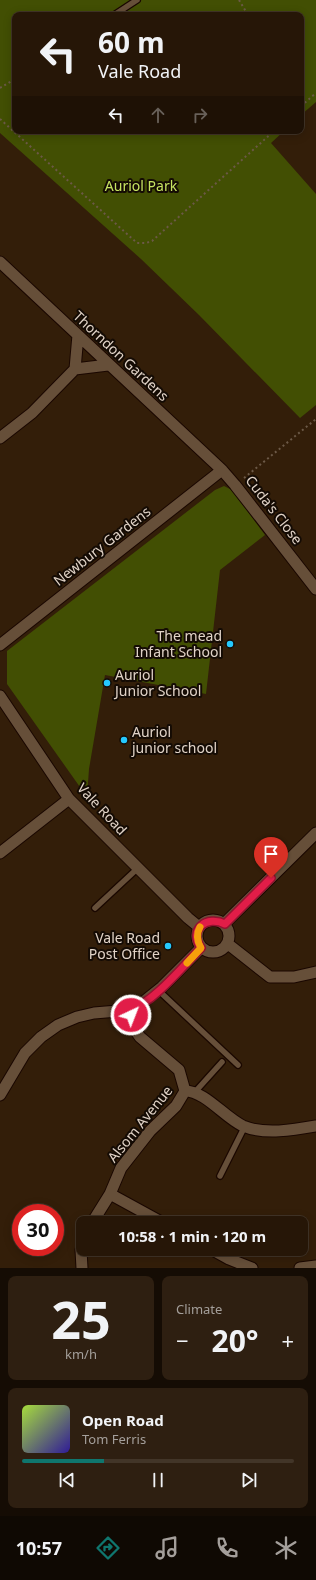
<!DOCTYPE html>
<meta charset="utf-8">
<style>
:root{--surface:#261607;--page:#2e1f11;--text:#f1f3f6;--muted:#a49f9b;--line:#423528;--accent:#0f766e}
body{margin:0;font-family:"Noto Sans",sans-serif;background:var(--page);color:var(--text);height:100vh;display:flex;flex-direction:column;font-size:15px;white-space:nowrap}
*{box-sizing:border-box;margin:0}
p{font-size:13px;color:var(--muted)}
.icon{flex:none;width:22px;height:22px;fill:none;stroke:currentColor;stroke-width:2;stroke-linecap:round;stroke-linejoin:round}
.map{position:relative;height:1268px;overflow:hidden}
.details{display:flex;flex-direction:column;gap:8px;padding:8px;background:#150c04;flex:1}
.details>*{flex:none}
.banner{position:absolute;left:12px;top:12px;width:292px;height:122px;border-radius:8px;box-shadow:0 2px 10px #0003,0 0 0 1px var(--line);background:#261607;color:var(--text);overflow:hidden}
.speed{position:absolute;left:12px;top:1204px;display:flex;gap:8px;font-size:20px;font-weight:700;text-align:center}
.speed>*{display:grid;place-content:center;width:52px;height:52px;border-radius:50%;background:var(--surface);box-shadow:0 2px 10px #0003,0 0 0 1px var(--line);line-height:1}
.speed .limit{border:6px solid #d22;background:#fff;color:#111}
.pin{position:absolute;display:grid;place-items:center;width:34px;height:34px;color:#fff;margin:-41px -17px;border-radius:50% 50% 50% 0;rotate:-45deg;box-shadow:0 0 4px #0007}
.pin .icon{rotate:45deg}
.me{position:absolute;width:44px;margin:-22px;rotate:43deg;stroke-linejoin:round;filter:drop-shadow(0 0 3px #0008)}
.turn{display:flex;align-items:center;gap:14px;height:84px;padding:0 20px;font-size:18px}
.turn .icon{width:52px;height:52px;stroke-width:2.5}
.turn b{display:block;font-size:28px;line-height:34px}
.lanes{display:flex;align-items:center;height:38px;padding:0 20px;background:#0003;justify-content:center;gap:20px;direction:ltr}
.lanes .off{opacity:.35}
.big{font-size:30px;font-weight:700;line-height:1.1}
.details .card{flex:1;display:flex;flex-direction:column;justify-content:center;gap:6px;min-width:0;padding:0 14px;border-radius:8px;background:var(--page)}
.details .dial{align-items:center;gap:0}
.dial b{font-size:52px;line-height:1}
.song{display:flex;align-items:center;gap:12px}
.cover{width:48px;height:48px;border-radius:6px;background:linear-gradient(135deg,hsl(80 70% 55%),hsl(250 70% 35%))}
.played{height:4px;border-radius:2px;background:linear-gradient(90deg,var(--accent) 30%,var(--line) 30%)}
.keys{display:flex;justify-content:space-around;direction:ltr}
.heat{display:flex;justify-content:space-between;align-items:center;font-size:22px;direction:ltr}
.details .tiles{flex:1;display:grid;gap:8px;grid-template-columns:1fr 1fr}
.card:last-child{grid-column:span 2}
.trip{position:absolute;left:76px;top:1216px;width:232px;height:40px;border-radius:8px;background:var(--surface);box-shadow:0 2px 10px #0003,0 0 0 1px var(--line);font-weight:700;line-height:40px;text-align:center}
.menu{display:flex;height:64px;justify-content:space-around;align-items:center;background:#0f0903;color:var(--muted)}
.menu .icon{width:28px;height:28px}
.menu .on{color:var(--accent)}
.menu b{font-size:18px;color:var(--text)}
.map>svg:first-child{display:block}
</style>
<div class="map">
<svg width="316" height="1268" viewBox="0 0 316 1268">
<rect width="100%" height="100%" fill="#331e09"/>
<path fill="#424f03" d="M 0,0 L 316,0 L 316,102 L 301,115 L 301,15 L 15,15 L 15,131 L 284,131 L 271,143 L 316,194 L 316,405 L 300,418 L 199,315 L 141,259 L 0,133 Z
M 224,486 L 232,490 L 265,535 L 220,570 L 206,694 L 105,675 L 89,769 L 87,797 L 7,684 L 7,651 L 215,490 Z"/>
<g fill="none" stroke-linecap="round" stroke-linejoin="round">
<defs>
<path id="service" d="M 114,15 L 137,0
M 95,908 L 138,868
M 158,990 L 238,1065
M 195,1092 L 222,1062
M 220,1176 L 245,1126"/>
<path id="minor" d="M 0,262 L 222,470 L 235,485 L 316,589
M 75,369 L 108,365
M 0,438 L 32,413 L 75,369 L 78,335
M 0,645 L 222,470
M 0,696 L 69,799 L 188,918 L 199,927
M 0,853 L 69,799
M197 936a16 16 0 1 1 32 0a16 16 0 1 1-32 0Z
M 225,923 L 316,833
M 228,944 L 270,977 L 294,977 L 316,972
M 185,1091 C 205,1091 224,1117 243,1126 C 264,1135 294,1130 316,1126
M 0,1095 L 25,1053 L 41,1037 L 58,1025 L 77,1017 L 94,1013 L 130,1010 L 137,1007 L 162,987 L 201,948
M 110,1194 L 163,1223
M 92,1223 L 110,1194 L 121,1168 L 150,1131 L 176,1106 L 185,1091 L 179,1070 L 140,1037 L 133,1027 L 130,1010
M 211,1249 L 229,1259 L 252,1268
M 82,1268 L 81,1250 L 83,1242
M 300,1268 L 316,1266"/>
</defs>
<use href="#service" stroke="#1a0700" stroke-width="8"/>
<use href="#minor" stroke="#1a0700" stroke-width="13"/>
<path stroke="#6c5947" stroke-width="2" stroke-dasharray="2 3" stroke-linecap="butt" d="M 239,0 L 248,15
M 0,88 L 15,79
M 301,106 L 316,93
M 0,119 L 137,243 L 146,243 L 152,241 L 274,131
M 244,478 L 316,419"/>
<use href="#service" stroke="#664f39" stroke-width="5.5"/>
<use href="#minor" stroke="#664f39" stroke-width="11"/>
</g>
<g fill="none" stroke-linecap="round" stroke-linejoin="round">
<defs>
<path id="route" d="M 131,1015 L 130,1010 C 154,1002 183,966 201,948 C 188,929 207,915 225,924 L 271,878"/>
</defs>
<use href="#route" stroke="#92132f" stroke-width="10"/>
<use href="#route" stroke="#e11d48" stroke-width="7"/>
<path stroke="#f59e0b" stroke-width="7" d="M 187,963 L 201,948 C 197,941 196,934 200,927"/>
</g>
<g fill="#25c9fe" stroke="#140b04" stroke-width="1.5">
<circle cx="230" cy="644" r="4"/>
<circle cx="107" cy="683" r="4"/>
<circle cx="124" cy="740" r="4"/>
<circle cx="168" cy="946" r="4"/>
</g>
<g text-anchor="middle" stroke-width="4" stroke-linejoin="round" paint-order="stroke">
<g font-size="14" fill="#c6e361" stroke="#140b04">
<text x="141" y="191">Auriol Park</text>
</g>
<g font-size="14" fill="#e1d3c7" stroke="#140b04">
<text transform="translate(121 356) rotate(43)" y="5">Thorndon Gardens</text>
<text transform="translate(274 510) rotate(52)" y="5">Cuda's Close</text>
<text transform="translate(102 546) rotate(-38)" y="5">Newbury Gardens</text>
<text transform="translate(102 809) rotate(47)" y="5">Vale Road</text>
<text transform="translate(140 1124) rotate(-51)" y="5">Alsom Avenue</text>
</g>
<g font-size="14" fill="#e1d3c7" stroke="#140b04" text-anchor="end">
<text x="222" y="641">The mead<tspan x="222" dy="16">Infant School</tspan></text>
<text x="115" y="680" text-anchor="start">Auriol<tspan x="115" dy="16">Junior School</tspan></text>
<text x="132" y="737" text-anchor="start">Auriol<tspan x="132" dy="16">junior school</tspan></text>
<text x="160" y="943">Vale Road<tspan x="160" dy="16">Post Office</tspan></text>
</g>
</g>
</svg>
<div class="speed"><div class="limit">30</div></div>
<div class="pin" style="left:271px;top:878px;background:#d93025"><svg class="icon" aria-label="arrive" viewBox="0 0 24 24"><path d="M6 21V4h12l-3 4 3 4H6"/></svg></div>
<svg class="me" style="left:131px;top:1015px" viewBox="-20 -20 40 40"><circle r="17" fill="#e11d48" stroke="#fff" stroke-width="3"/><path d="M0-11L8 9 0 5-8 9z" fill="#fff"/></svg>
<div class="trip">10:58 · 1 min · 120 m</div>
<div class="banner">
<div class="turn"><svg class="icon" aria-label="left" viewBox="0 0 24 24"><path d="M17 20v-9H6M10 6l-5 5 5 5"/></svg><div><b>60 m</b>Vale Road</div></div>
<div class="lanes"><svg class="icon" aria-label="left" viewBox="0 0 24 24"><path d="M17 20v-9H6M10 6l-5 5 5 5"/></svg><svg class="icon off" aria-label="ahead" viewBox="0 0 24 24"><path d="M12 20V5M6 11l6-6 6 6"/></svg><svg class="icon off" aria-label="right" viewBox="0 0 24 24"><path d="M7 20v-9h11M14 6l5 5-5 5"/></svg></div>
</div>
</div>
<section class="details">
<div class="tiles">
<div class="card dial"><b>25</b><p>km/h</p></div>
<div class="card"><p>Climate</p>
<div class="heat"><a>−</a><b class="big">20°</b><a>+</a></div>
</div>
<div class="card">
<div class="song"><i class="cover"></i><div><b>Open Road</b><p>Tom Ferris</p></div></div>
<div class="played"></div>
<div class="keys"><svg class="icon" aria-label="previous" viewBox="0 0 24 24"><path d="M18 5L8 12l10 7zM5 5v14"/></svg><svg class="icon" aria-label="pause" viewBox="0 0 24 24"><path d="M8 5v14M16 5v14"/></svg><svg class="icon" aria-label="next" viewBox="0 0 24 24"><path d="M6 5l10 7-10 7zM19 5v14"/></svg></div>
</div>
</div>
</section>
<nav class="menu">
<b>10:57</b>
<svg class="icon on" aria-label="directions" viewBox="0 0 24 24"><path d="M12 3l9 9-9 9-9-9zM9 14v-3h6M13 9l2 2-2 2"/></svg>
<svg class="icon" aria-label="music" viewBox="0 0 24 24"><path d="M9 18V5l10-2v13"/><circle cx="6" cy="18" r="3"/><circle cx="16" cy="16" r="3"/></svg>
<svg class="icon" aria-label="phone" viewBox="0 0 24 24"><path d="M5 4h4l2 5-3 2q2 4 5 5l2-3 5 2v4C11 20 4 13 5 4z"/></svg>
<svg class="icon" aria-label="climate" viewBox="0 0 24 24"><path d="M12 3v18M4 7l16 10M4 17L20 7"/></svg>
</nav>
